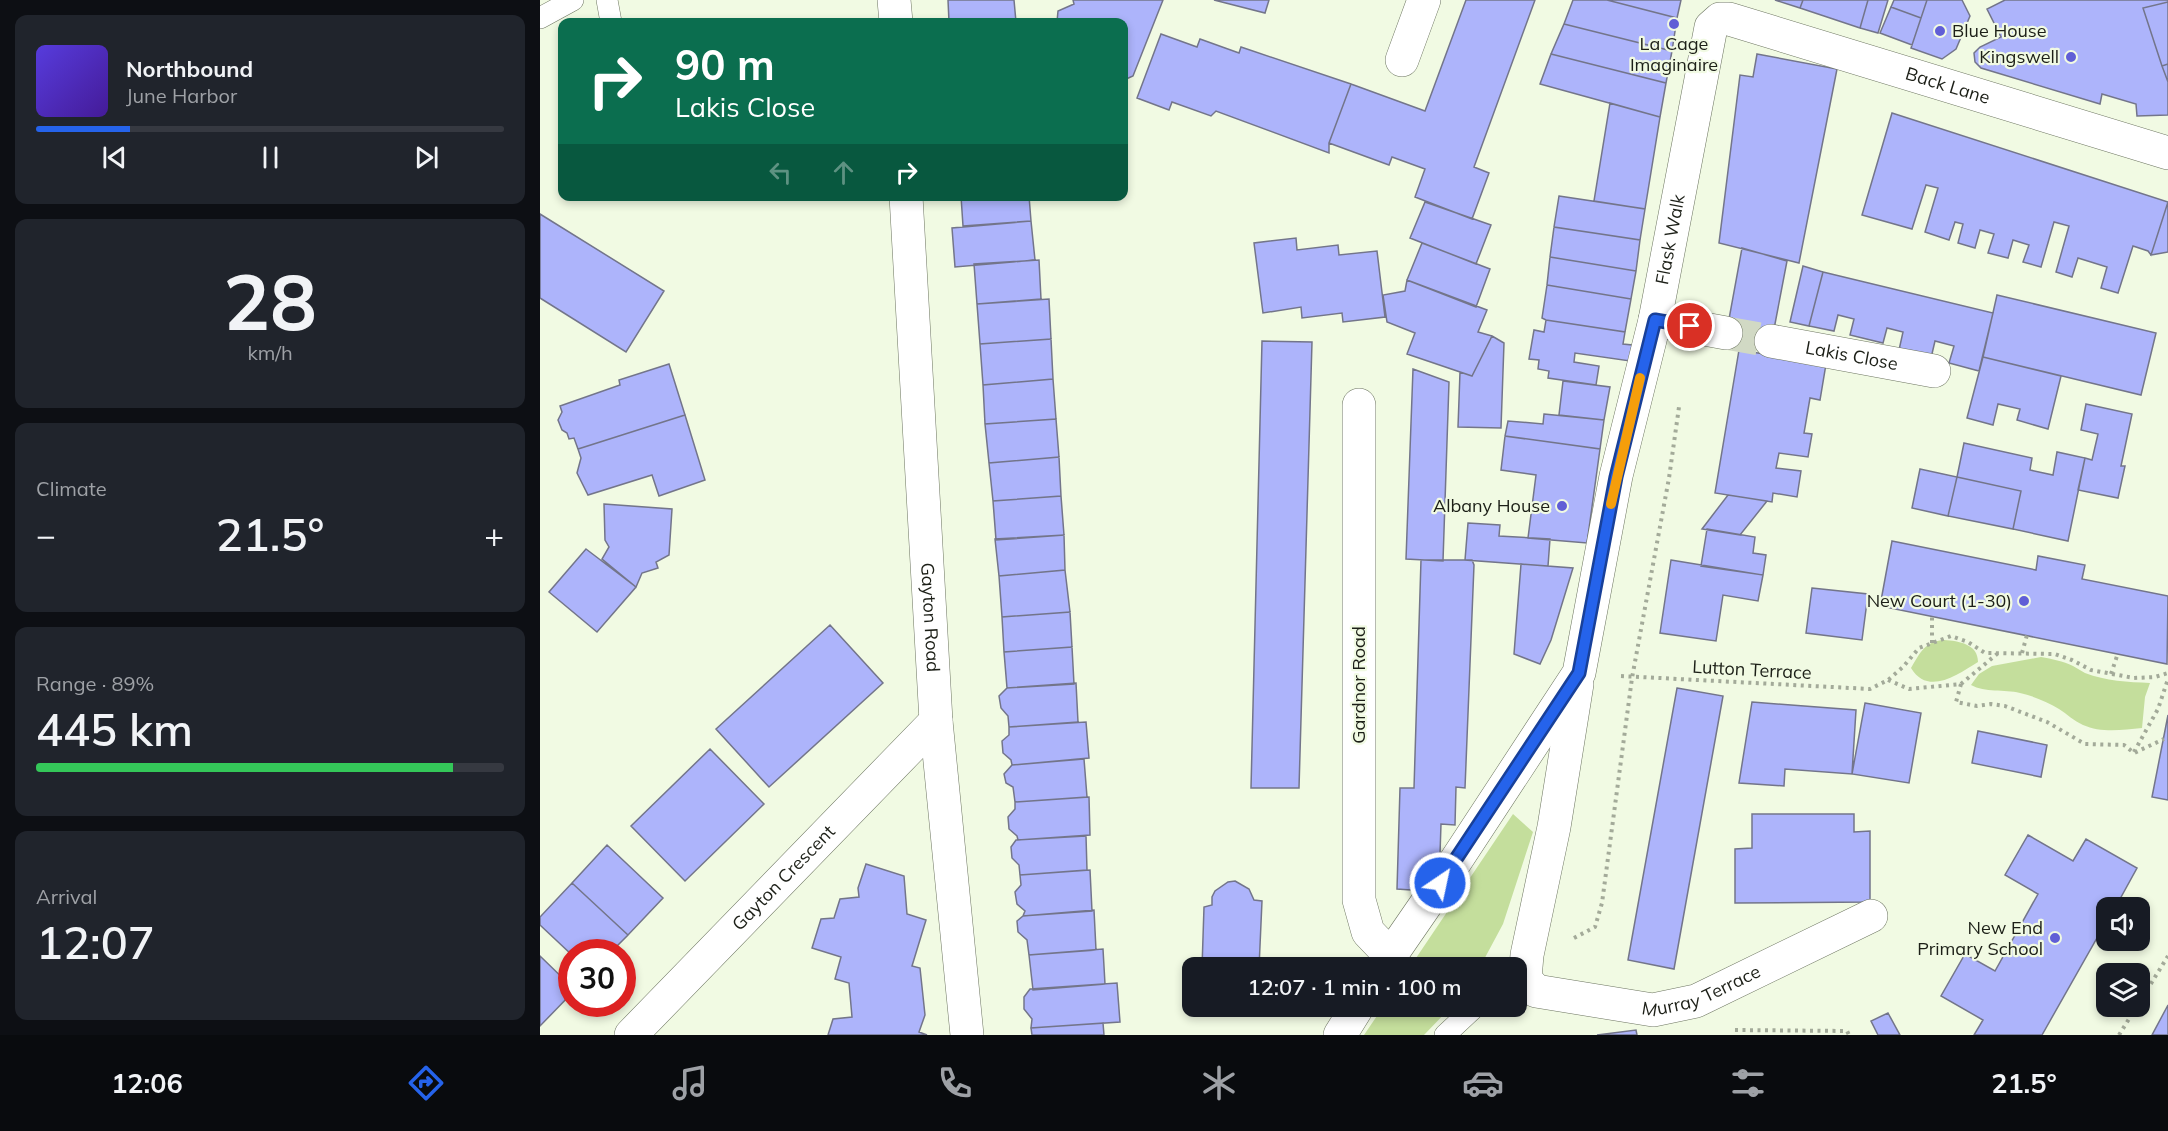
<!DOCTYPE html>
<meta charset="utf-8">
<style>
:root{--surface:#171b24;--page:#20242c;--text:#f1f3f6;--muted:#9ea1a6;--line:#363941;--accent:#2563eb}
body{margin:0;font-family:Mulish,sans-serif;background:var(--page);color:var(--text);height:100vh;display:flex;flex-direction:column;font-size:22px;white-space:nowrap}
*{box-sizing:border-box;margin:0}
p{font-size:20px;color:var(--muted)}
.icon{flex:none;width:33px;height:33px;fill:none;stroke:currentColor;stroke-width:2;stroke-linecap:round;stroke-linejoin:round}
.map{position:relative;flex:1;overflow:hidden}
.panel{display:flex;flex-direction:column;gap:15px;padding:15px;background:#0d0f14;width:540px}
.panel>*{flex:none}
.banner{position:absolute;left:18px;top:18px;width:570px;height:183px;border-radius:12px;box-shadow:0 3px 9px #0003;background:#0b6e4f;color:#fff;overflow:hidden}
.controls{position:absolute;left:1556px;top:897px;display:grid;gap:12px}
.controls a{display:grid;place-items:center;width:54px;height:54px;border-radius:12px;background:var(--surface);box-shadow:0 3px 9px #0003;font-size:30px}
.speed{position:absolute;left:18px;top:939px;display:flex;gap:12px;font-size:30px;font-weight:700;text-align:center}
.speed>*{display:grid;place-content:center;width:78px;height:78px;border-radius:50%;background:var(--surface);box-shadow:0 3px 9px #0003;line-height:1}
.speed .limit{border:9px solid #d22;background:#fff;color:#111}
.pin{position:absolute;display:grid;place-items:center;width:51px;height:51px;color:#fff;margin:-26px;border:3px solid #fff;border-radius:50%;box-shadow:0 2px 6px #0007}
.me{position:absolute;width:66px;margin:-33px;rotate:34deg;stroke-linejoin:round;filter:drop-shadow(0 0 4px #0008)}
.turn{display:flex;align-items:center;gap:21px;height:126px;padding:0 18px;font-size:27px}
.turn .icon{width:78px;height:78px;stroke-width:2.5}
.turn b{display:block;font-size:42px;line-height:51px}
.lanes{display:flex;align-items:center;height:57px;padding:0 18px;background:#0003;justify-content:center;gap:30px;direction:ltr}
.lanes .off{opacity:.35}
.big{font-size:45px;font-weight:600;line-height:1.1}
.panel .widget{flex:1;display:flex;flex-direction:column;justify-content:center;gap:9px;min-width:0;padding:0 21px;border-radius:12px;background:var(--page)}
.panel .dial{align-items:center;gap:0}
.dial b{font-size:78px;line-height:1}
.song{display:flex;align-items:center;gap:18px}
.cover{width:72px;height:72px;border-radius:9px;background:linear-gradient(135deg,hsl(250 70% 55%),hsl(260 70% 35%))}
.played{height:6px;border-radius:3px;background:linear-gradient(90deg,var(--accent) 20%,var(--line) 20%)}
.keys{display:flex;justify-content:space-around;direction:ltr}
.heat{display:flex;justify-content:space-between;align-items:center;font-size:33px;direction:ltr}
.charge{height:9px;border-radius:4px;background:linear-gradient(90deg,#34c759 89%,var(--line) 0)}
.trip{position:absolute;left:642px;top:957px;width:345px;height:60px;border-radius:12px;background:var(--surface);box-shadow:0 3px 9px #0003;font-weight:600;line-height:60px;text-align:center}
.tabs{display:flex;height:96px;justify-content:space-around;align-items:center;background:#090b0e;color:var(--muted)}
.tabs .icon{width:42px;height:42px}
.tabs .selected{color:var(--accent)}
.tabs b{font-size:27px;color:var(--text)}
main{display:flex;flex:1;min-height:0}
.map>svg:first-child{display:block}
</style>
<main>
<section class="panel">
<div class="widget">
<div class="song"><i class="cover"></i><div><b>Northbound</b><p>June Harbor</p></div></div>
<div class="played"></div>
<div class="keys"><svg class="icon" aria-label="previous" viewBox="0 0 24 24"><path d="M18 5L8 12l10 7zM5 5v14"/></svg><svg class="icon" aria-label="pause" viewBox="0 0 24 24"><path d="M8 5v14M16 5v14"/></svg><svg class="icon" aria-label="next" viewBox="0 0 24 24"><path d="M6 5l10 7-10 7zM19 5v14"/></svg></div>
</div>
<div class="widget dial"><b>28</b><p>km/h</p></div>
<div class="widget"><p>Climate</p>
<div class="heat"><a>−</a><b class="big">21.5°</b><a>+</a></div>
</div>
<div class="widget"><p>Range · 89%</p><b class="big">445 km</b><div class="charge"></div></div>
<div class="widget"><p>Arrival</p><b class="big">12:07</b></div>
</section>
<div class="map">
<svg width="1628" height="1035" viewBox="0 0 1628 1035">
<rect width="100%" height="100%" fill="#f1fae3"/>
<path fill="#c4de9c" d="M 1404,640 C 1419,641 1438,644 1438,662 C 1417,675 1388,696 1371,668 C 1380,653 1385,641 1404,640 Z
M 1501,657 C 1512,659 1523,661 1533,666 C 1537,668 1541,671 1545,673 C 1566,681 1588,682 1610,683 L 1605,697 L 1602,728 C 1582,730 1561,733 1543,725 C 1534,721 1527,714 1519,709 C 1508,702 1493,696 1480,693 C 1464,689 1445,693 1431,685 L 1439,674 L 1452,666 Z
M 973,814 L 993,832 L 963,924 L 940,967 L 870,967 Z
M 843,1007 L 843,1006 L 911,1007 L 884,1035 L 824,1035 Z"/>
<path fill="#adb4fb" stroke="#73758a" stroke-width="1.5" d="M 408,0 L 474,0 L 476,22 L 409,22 Z
M 533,0 L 623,0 L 593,76 L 584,80 L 584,22 L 517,22 L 518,11 L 534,4 Z
M 674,0 L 729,0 L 725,13 Z
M 926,0 L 995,0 L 934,167 L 949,173 L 932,219 L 875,197 L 885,169 L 852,157 L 849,165 L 789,143 L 811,84 L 885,111 Z
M 1033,0 L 1067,0 L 1137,18 L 1132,51 L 1024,24 Z
M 1067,0 L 1141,0 L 1137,18 Z
M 1235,0 L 1263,0 L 1260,8 Z
M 1263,0 L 1328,0 L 1320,28 L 1260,8 Z
M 1328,0 L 1348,0 L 1338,33 L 1320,28 Z
M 1354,0 L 1387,0 L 1381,18 L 1351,7 Z
M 1387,0 L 1422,0 L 1430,16 L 1416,49 L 1402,59 L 1371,48 Z
M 1465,0 L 1628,0 L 1628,115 L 1597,116 L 1596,104 L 1562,94 L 1560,104 L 1441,68 L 1435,62 L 1434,53 L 1440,47 L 1461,37 L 1447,9 Z
M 1628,2 L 1628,64 L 1622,66 L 1603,8 Z
M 1351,7 L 1381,18 L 1372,45 L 1340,33 Z
M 1024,24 L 1132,51 L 1126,83 L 1011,54 Z
M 621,34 L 657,47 L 660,39 L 699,53 L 701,47 L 811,84 L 789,143 L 789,153 L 676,111 L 671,116 L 632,102 L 629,110 L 597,98 Z
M 1011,54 L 1126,83 L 1120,117 L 1000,84 Z
M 1217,54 L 1297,69 L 1259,263 L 1179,243 L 1200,75 L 1213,77 Z
M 1628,64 L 1628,82 L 1622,66 Z
M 1070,103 L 1120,117 L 1105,209 L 1054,201 Z
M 1352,113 L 1628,202 L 1611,255 L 1608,251 L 1593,246 L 1578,293 L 1561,288 L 1567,267 L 1538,258 L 1532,277 L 1516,272 L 1529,226 L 1514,222 L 1501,267 L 1483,262 L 1489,245 L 1473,240 L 1468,258 L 1448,253 L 1454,234 L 1440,230 L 1435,248 L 1418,243 L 1423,224 L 1415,222 L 1409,240 L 1385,232 L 1398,188 L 1386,185 L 1372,229 L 1322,215 Z
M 421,196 L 489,196 L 491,221 L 423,226 Z
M 1019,196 L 1105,209 L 1100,240 L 1014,227 Z
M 885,202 L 951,225 L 936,264 L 870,238 Z
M 1628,202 L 1628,252 L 1611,255 Z
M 0,214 L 124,291 L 86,352 L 0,298 Z
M 491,221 L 495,260 L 415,267 L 412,228 Z
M 1014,227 L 1100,240 L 1096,271 L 1010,257 Z
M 756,238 L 757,250 L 798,245 L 799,255 L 837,251 L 845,317 L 803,322 L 802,313 L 762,318 L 761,307 L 723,313 L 714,243 Z
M 882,243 L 950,269 L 936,307 L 867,280 Z
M 1202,248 L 1247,261 L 1230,350 L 1185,341 Z
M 1010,257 L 1096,271 L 1091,299 L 1007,285 Z
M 499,260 L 501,299 L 437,304 L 434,264 Z
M 1263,266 L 1283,272 L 1269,326 L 1250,322 Z
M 1283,272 L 1453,313 L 1439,371 L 1409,363 L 1414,346 L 1395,341 L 1391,358 L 1359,350 L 1363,332 L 1347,328 L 1343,343 L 1310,335 L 1314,319 L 1298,315 L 1294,331 L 1269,326 Z
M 867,280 L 947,310 L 938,332 L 952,336 L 932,376 L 867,354 L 875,333 L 847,322 L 843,295 L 865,291 Z
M 1007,285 L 1091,299 L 1085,332 L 1006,320 L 1002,318 Z
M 1457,295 L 1616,333 L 1601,395 L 1443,357 Z
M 509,299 L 511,339 L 440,344 L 437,304 Z
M 1006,320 L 1085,332 L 1083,344 L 1092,345 L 1090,361 L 1035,353 L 1034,362 L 1059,366 L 1056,385 L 1008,378 L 1009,371 L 998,369 L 999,360 L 989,359 L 994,330 L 1004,332 Z
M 952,336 L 964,343 L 961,428 L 918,427 L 920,372 L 932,376 Z
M 511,339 L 513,379 L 443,385 L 440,344 Z
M 722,341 L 772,342 L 759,788 L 711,788 Z
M 1199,350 L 1286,364 L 1280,400 L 1270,398 L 1264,433 L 1272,434 L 1268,457 L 1239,453 L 1236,468 L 1261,471 L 1257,497 L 1233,493 L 1232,502 L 1175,493 Z
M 1443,357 L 1521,376 L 1508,429 L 1477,420 L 1480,409 L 1458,404 L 1453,425 L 1427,418 Z
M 129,364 L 145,415 L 38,449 L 34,438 L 29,439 L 27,433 L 22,430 L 18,420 L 22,412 L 20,406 L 80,385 L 79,380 Z
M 873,369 L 909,382 L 903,561 L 866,559 Z
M 513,379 L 516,419 L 445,424 L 443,385 Z
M 1023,381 L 1070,387 L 1064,420 L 1019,415 Z
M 1546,404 L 1592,414 L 1581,466 L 1585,466 L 1578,498 L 1538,490 L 1545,458 L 1552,460 L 1558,434 L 1541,430 Z
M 1004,414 L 1064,420 L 1060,449 L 965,436 L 968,421 L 1003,424 Z
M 145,415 L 165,480 L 119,496 L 112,475 L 48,495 L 37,473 L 41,458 L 38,449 Z
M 516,419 L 519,457 L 449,463 L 445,424 Z
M 965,436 L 1060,449 L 1047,543 L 988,538 L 996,475 L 961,470 Z
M 1424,443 L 1492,458 L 1490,470 L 1513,475 L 1517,452 L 1545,458 L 1528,541 L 1473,529 L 1481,491 L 1417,477 Z
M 519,457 L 521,496 L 453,501 L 449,463 Z
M 1380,469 L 1417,477 L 1408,516 L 1372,508 Z
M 1417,477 L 1481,491 L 1473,529 L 1408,516 Z
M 1188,495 L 1227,501 L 1200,535 L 1162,529 Z
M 521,496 L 524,535 L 456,540 L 453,501 Z
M 64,504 L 132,509 L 129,555 L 116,562 L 118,568 L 102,573 L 96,587 L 62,559 L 69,547 L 65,540 Z
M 928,523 L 960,525 L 959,536 L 1010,539 L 1008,566 L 925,560 Z
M 1167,529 L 1215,537 L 1213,553 L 1226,555 L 1223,575 L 1161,566 Z
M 524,535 L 525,570 L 459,576 L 455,539 Z
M 1352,541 L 1496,570 L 1498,556 L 1545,565 L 1542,579 L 1628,596 L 1627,664 L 1340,606 Z
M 46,549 L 96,587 L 57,632 L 9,592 Z
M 881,560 L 932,560 L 934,565 L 925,788 L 916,787 L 915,825 L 901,824 L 900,854 L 871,890 L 857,889 L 860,788 L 874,788 Z
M 1131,560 L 1223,575 L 1218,601 L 1183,595 L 1176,641 L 1120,633 Z
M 981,564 L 1033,568 L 1011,640 L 1000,664 L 974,654 Z
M 525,570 L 530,612 L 462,617 L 459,576 Z
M 1272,588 L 1328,594 L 1322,640 L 1266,633 Z
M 530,612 L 532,647 L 464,652 L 462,617 Z
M 290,625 L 343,683 L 229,787 L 176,729 Z
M 532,647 L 534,684 L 467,688 L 464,652 Z
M 536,683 L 538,722 L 469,727 L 468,716 L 461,708 L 459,696 L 467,688 Z
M 1137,688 L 1183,696 L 1134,969 L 1088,960 Z
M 1212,702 L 1316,710 L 1312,774 L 1245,769 L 1244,786 L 1199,783 Z
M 1325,703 L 1381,713 L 1369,783 L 1312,774 Z
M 1628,715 L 1628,800 L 1612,797 Z
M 546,722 L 549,758 L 472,765 L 471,760 L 463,753 L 462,741 L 469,735 L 469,727 Z
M 1438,731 L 1507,745 L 1501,777 L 1432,763 Z
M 170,749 L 224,804 L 145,881 L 91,826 Z
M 544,759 L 547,797 L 475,802 L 473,787 L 466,783 L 464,774 L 472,765 Z
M 549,797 L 550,835 L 478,840 L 477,836 L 469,829 L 468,817 L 475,809 L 475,802 Z
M 1212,814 L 1314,814 L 1314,832 L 1330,831 L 1330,902 L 1195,903 L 1195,849 L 1212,848 Z
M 1488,835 L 1533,861 L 1546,839 L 1597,868 L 1575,908 L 1566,908 L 1566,922 L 1502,1035 L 1434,1035 L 1443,1020 L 1401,996 L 1425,954 L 1455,971 L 1498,894 L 1465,875 Z
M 546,836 L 547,870 L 480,875 L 479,865 L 472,858 L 471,847 L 476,840 Z
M 67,845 L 123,898 L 88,935 L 32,883 Z
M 326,864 L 364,876 L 367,914 L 386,920 L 372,966 L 380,968 L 385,1015 L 379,1032 L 387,1035 L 288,1035 L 293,1019 L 312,1017 L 309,983 L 295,979 L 301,957 L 272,948 L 281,919 L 294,918 L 300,899 L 319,897 L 318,888 Z
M 550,870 L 552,911 L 483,916 L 485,911 L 477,904 L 475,892 L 481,885 L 480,875 Z
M 695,881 L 709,889 L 714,900 L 722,901 L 719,968 L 662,968 L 664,907 L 672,905 L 672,897 L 675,891 L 688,882 Z
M 32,883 L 88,935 L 71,952 L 32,952 L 32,955 L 0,925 L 0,917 Z
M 554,910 L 556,950 L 489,955 L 487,940 L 478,932 L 477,921 L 483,916 Z
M 563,949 L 565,984 L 493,990 L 489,955 Z
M 0,956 L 32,987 L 32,993 L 0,1026 Z
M 577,983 L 580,1022 L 491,1028 L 492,1019 L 484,1009 L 484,997 L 490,989 Z
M 1628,1005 L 1628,1035 L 1612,1035 Z
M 1348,1013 L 1360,1035 L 1338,1035 L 1331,1021 Z
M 563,1023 L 564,1035 L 492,1035 L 491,1028 Z
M 1096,1030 L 1097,1035 L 1057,1035 Z"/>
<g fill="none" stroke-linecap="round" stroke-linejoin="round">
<path stroke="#d1d9c4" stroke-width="33" stroke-dasharray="33 16" stroke-linecap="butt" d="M 1186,333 L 1231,341"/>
<defs>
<path id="lane" d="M 67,0 L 71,22
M 0,18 L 33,0
M 905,1035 L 936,1006"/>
<g id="street">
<path d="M 354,0 L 356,22"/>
<path d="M 862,60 L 884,0"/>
<path id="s1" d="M 366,196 L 396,721 L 427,1035"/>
<path d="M 1115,320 L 1186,333"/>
<path id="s2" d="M 1231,341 L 1394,371"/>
<path d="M 819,405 L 819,900 L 828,932 L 850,955"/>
<path id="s3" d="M 1037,684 L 1014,827 L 987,955 L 985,979 L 996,991 L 1113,1010 L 1156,1001 L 1331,916"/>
<path id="s4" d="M 842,968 L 913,865 L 1039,673 L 1076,476 L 1115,320 L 1171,27 L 1180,19 L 1189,19 L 1628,153"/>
<path id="s5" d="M 91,1035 L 396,721"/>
<path d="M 800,1035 L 818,1006"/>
</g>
</defs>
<use href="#lane" stroke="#6d7561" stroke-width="22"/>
<use href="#street" stroke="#6d7561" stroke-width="34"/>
<path stroke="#a3aa99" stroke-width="4" stroke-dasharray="3 4.5" stroke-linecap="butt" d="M 1392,643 L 1392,617
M 1482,653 L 1487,635
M 1571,674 L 1578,653
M 1081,676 L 1330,689 L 1348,680 L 1363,667 L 1379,648 L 1411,636 L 1428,642 L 1445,653 L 1515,654 L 1532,660 L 1551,670 L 1594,678 L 1615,677 L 1628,673
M 1348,680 L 1369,689 L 1421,684 L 1457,654
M 1421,684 L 1416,702 L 1437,706 L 1451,704 L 1465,706 L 1507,722 L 1545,744 L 1584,745 L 1594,753 L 1624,739
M 1594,752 L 1618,709 L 1628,679
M 1034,938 L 1055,927 L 1062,903 L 1092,678 L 1129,478 L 1139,407
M 1599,1003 L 1628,956
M 1195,1030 L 1307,1031 L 1309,1035
M 1579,1035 L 1597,1006"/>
<use href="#lane" stroke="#fff" stroke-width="21"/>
<use href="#street" stroke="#fff" stroke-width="33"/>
</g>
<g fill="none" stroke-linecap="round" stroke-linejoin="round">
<defs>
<path id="route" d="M 900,883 L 1039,673 L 1076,477 L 1115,320 L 1150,326"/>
</defs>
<use href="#route" stroke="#184099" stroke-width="15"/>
<use href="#route" stroke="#2563eb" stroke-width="10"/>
<path stroke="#f59e0b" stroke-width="10" d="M 1071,504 L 1100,378"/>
</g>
<g fill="#605ed6" stroke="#f1fae3" stroke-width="2">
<circle cx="1134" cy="24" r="6"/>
<circle cx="1400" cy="31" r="6"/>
<circle cx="1531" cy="57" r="6"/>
<circle cx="1022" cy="506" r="6"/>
<circle cx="1484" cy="601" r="6"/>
<circle cx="1515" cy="938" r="6"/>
</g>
<g text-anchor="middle" stroke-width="4.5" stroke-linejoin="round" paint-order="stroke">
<g font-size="18" fill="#1c1f17" stroke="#f1fae3" text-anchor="end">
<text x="1412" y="37" text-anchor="start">Blue House</text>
<text x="1134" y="50" text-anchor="middle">La Cage<tspan x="1134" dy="21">Imaginaire</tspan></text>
<text x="1519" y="63">Kingswell</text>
<text x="1010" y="512">Albany House</text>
<text x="1472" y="607">New Court (1-30)</text>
<text x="1503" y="934">New End<tspan x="1503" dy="21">Primary School</tspan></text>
</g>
<g font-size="18" fill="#1c1f17" stroke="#f1fae3">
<text dy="6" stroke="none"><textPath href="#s4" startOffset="1264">Back Lane</textPath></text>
<text dy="6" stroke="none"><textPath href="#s4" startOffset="798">Flask Walk</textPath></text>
<text dy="6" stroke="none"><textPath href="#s2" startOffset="82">Lakis Close</textPath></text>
<text dy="6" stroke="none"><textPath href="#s1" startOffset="422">Gayton Road</textPath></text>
<text transform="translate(1212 670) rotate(3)" y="6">Lutton Terrace</text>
<text transform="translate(819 685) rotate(-90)" y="6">Gardnor Road</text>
<text dy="6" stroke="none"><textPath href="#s5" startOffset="219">Gayton Crescent</textPath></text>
<text dy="6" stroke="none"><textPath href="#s3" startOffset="486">Murray Terrace</textPath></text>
</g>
</g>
</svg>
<div class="controls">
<a><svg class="icon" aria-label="sound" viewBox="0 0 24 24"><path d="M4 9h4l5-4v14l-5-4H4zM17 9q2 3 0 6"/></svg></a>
<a><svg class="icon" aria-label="layers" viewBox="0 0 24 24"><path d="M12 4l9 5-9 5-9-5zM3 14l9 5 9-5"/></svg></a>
</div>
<div class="speed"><div class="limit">30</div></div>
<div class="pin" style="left:1150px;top:326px;background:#d93025"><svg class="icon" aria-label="arrive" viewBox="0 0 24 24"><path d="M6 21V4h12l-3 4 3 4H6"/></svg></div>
<svg class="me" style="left:900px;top:883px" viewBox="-20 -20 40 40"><circle r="17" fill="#2563eb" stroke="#fff" stroke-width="3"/><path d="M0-11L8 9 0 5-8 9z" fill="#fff"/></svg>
<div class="trip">12:07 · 1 min · 100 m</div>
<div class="banner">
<div class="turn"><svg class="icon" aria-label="right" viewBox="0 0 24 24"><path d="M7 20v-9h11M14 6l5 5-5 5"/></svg><div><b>90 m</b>Lakis Close</div></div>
<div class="lanes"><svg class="icon off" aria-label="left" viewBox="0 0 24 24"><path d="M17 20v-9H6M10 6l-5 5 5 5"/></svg><svg class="icon off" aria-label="ahead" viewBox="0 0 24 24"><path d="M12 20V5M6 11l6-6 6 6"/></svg><svg class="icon" aria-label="right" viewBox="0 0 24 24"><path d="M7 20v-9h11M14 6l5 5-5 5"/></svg></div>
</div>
</div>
</main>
<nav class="tabs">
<b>12:06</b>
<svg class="icon selected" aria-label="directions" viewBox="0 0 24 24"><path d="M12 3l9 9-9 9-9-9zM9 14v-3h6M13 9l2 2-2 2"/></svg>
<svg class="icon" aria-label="music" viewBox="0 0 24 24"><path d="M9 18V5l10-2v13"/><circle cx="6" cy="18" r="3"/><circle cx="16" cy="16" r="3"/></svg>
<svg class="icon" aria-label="phone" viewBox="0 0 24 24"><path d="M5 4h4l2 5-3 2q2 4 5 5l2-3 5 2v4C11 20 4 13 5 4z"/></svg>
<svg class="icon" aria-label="climate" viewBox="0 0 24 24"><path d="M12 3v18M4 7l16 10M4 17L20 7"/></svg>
<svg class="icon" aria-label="car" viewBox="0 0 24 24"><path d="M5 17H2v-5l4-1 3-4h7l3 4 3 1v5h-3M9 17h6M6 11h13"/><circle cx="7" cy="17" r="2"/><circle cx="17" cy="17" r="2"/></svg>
<svg class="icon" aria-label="filters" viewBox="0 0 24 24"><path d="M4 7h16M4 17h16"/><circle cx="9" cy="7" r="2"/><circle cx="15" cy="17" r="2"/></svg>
<b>21.5°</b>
</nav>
